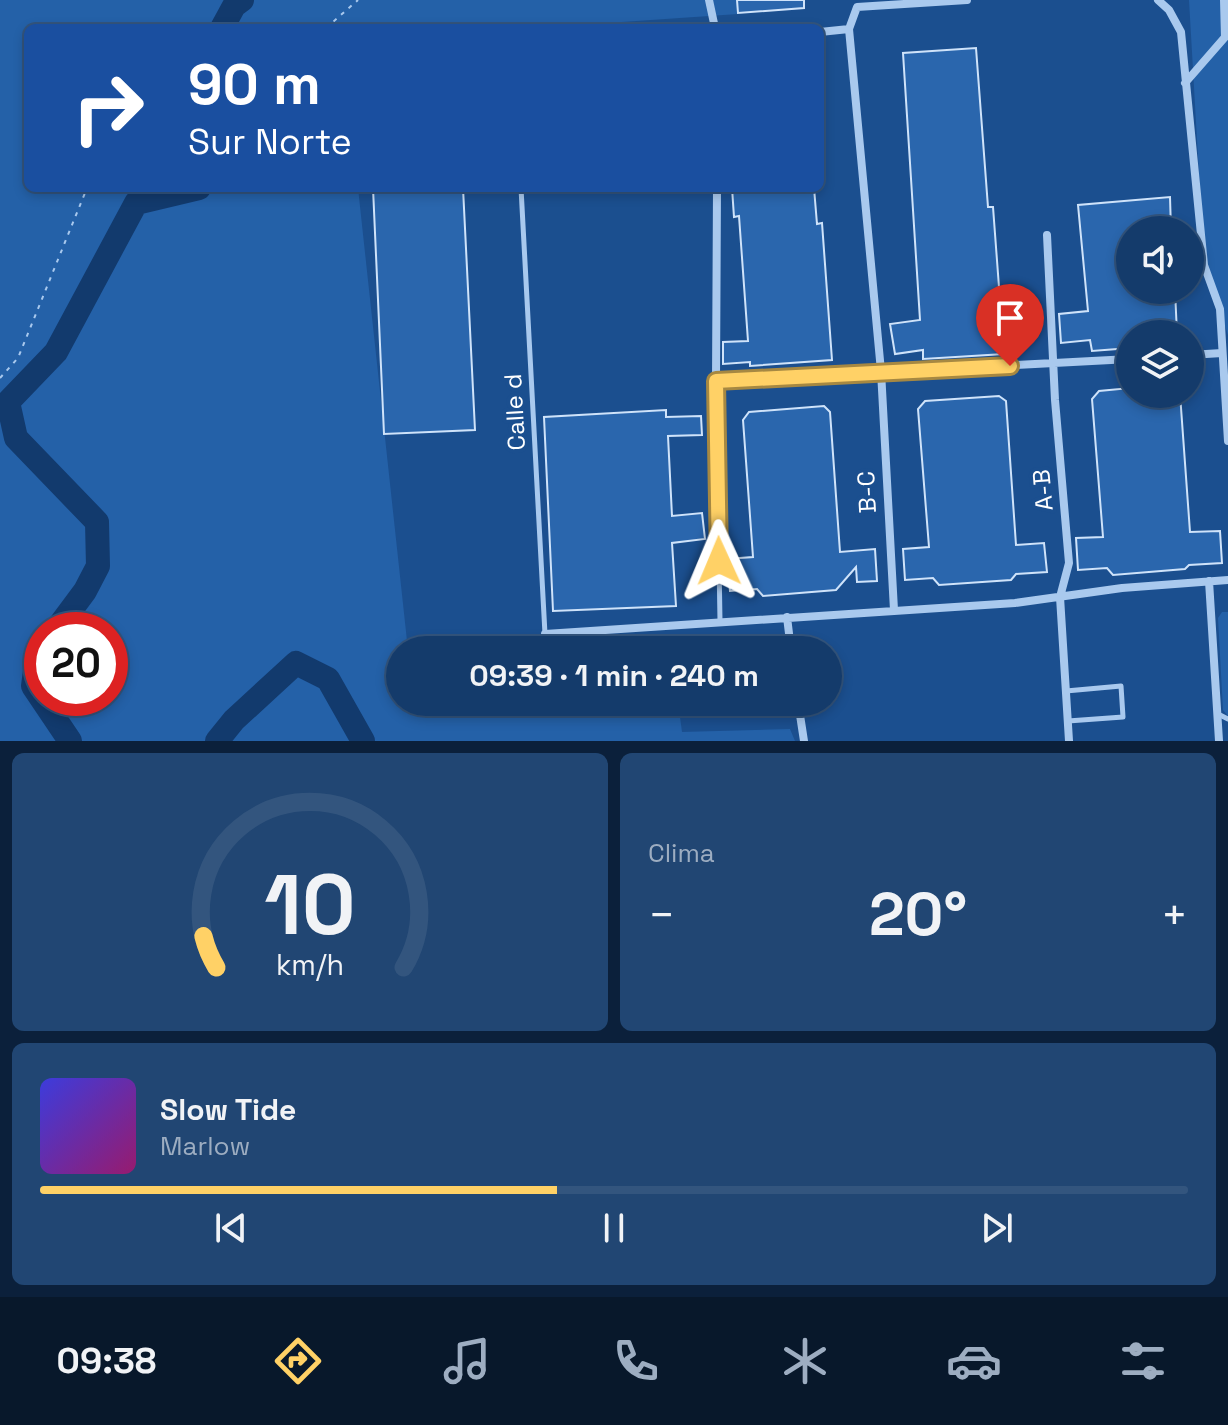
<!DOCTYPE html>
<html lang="es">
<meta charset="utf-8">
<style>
:root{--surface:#143b6b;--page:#214673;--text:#f1f3f6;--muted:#9dadc1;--line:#33557e;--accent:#ffd166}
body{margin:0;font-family:"Space Grotesk",sans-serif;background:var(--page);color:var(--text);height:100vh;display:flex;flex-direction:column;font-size:30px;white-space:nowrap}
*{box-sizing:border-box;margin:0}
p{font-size:26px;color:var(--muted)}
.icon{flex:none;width:44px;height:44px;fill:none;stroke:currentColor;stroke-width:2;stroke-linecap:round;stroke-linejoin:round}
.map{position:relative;height:741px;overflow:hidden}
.details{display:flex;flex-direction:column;gap:12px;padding:12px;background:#0b203b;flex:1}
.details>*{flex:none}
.guide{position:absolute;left:24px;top:24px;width:800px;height:168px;border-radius:12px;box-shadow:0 4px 12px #0003,0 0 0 2px var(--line);background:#1a4fa0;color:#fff;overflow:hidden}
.tools{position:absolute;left:1116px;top:216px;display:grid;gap:16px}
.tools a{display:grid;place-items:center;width:88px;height:88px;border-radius:50%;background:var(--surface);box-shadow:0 4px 12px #0003,0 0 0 2px var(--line);font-size:40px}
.speed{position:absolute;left:24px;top:612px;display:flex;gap:16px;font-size:40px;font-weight:700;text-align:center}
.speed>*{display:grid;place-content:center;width:104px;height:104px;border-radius:50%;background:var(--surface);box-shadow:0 4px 12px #0003,0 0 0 2px var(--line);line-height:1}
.speed .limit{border:12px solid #d22;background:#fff;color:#111}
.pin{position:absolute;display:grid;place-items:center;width:68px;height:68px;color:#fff;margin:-82px -34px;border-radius:50% 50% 50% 0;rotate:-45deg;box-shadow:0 0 8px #0007}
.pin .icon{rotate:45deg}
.me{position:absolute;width:88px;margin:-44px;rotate:359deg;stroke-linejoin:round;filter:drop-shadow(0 0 6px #0008)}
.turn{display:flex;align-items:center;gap:28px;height:168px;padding:0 32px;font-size:36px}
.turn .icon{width:104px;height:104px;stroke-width:2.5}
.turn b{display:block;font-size:56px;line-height:68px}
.big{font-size:60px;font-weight:700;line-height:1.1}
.details .tile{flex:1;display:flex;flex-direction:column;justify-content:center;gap:12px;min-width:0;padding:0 28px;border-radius:12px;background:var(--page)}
.details .dial{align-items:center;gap:0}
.dial svg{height:208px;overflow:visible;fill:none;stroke:var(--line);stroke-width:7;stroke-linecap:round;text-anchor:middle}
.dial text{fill:var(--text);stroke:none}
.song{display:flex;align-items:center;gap:24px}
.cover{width:96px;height:96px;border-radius:12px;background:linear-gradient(135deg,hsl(240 70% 55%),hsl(320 70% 35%))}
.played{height:8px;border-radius:4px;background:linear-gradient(90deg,var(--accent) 45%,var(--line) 45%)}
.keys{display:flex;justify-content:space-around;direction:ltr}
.heat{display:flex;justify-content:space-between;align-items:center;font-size:44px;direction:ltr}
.details .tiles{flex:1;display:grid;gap:12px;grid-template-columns:1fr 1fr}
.tile:last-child{grid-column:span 2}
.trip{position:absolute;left:386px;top:636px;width:456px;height:80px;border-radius:40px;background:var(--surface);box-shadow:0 4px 12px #0003,0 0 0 2px var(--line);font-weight:700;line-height:80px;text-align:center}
.tab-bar{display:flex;height:128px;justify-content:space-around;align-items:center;background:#08182b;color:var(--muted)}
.tab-bar .icon{width:56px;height:56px}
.tab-bar .active{color:var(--accent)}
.tab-bar b{font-size:36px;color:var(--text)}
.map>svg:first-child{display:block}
</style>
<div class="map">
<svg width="1228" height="741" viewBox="0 0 1228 741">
<rect width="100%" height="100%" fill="#1b4f8f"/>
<path fill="#2461a8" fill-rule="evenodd" d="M 0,0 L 738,0 L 738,14 L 593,24 L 589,28 L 28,28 L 28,188 L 358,188 L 408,650 L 400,650 L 400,702 L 678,702 L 682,732 L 790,729 L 795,741 L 0,741 ZM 42,630 L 110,630 L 110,698 L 42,698 Z
M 1189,0 L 1228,0 L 1228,335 L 1204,262 Z
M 1222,612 L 1228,612 L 1228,716 L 1223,710 L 1218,618 Z
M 669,637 L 671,650 L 559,650 Z"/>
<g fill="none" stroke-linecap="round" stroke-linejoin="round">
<path stroke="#123a6d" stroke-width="24" d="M 222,28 L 234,6 L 242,0
M 56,630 L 85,591 L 98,566 L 97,522 L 16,438 L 8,402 L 56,352 L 136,203 L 199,188
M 42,649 L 37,656 L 33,686 L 70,741
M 217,741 L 234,720 L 296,663 L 328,679 L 363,741"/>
</g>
<path fill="#2a66ad" stroke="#cfe3fa" stroke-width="2" d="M 737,0 L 804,0 L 804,8 L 738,13 Z
M 976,48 L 988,207 L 993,207 L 1004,354 L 923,359 L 923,350 L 895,354 L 890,324 L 920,320 L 903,53 Z
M 373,188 L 463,188 L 475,430 L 384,434 Z
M 732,188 L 814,188 L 817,224 L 822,223 L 832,360 L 750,366 L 750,362 L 723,364 L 723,342 L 748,341 L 739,216 L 734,217 Z
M 1170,197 L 1171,230 L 1130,230 L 1130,290 L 1175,290 L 1177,334 L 1130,334 L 1130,348 L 1092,351 L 1090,340 L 1061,343 L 1059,314 L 1088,311 L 1078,205 Z
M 1130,388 L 1130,394 L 1180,394 L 1190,532 L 1220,531 L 1222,563 L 1189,565 L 1185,569 L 1113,575 L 1107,568 L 1078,570 L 1076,538 L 1103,537 L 1092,399 L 1099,391 Z
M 999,396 L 1006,401 L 1016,545 L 1044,543 L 1047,572 L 1016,574 L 1011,580 L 939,585 L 933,578 L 905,580 L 903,549 L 929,547 L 918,409 L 925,401 Z
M 824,406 L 830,412 L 840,552 L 875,549 L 877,581 L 857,582 L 856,567 L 836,590 L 763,596 L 757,589 L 730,591 L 727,559 L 753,557 L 743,420 L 749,412 Z
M 666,410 L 666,417 L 701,416 L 702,435 L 668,436 L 672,516 L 702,513 L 705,539 L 672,543 L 676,606 L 553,611 L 544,417 Z
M 778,639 L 779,650 L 729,650 L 729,642 Z"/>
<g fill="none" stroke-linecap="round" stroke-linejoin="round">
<path stroke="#a9c9ee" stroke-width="2" stroke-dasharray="4 6" stroke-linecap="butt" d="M 326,28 L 358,0
M 0,378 L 18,358 L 87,188"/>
<path stroke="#a9c9ee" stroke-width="5" d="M 521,188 L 545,634
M 716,382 L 720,621
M 1066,691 L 1121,686 L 1123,717 L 1068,721
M 1218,714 L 1228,719"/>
<path stroke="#a9c9ee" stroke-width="8" d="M 709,0 L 715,28
M 1158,0 L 1169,10 L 1181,32 L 1204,265 L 1220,309 L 1228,441
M 820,32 L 849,29
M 1185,83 L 1225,37 L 1224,0
M 717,188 L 716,381 L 1130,359
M 1047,235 L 1055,400 L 1069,563 L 1060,597 L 1069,741
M 1190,355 L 1222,353
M 1209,581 L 1219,741
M 894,610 L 881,371 L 849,29 L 857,7 L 967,0
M 787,617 L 791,650
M 545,634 L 1015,603 L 1122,588 L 1228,580
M 798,702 L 804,741"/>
</g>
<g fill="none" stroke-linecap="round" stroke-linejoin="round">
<defs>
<path id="route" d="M 719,561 L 716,381 L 1010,366"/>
</defs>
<use href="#route" stroke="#a68842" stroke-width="20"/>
<use href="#route" stroke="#ffd166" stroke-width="14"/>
</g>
<g text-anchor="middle" stroke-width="8" stroke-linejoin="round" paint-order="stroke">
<g font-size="24" fill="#fff" stroke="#1b4f8f">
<text transform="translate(515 412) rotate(-93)" y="8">Calle d</text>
<text transform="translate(1043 490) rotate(-95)" y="8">A-B</text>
<text transform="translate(867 492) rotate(-93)" y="8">B-C</text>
</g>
</g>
</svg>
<div class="tools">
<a><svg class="icon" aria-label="sound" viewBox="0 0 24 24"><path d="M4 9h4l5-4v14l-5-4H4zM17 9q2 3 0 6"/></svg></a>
<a><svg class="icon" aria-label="layers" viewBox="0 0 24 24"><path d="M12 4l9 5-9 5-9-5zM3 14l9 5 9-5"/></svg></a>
</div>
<div class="speed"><div class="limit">20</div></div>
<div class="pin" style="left:1010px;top:366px;background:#d93025"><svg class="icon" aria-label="arrive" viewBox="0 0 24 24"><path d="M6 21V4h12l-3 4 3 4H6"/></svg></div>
<svg class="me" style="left:719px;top:561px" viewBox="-20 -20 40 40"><path d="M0-17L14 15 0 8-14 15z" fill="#ffd166" stroke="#fff" stroke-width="4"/></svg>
<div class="trip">09:39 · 1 min · 240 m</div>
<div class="guide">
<div class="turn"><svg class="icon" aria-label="right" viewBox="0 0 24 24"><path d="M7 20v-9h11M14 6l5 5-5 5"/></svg><div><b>90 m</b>Sur Norte</div></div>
</div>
</div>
<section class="details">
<div class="tiles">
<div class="tile dial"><svg viewBox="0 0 100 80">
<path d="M14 69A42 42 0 1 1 86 69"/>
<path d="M14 69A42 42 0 0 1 9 57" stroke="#ffd166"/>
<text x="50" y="56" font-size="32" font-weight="700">10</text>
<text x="50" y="72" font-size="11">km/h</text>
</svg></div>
<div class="tile"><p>Clima</p>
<div class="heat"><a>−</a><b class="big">20°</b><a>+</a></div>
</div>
<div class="tile">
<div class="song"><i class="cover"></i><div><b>Slow Tide</b><p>Marlow</p></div></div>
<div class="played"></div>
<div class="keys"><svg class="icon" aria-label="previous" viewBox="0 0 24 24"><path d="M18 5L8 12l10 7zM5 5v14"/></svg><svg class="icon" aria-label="pause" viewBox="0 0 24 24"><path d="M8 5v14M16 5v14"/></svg><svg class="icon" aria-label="next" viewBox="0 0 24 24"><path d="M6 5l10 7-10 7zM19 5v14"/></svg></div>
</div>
</div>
</section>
<nav class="tab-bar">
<b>09:38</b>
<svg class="icon active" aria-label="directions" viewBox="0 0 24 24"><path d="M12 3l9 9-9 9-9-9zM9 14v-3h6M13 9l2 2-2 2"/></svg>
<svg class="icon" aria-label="music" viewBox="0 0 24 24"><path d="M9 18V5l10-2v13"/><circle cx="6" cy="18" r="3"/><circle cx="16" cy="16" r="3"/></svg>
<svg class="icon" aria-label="phone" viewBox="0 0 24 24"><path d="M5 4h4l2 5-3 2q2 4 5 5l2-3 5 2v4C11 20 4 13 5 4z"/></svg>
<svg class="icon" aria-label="climate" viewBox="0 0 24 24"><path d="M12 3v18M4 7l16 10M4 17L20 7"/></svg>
<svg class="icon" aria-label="car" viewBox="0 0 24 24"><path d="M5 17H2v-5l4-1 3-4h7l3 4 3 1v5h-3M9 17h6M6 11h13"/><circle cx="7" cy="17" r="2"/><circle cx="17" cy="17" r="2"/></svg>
<svg class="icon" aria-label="filters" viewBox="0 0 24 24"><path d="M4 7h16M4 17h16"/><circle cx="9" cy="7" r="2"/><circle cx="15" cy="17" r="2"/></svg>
</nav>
